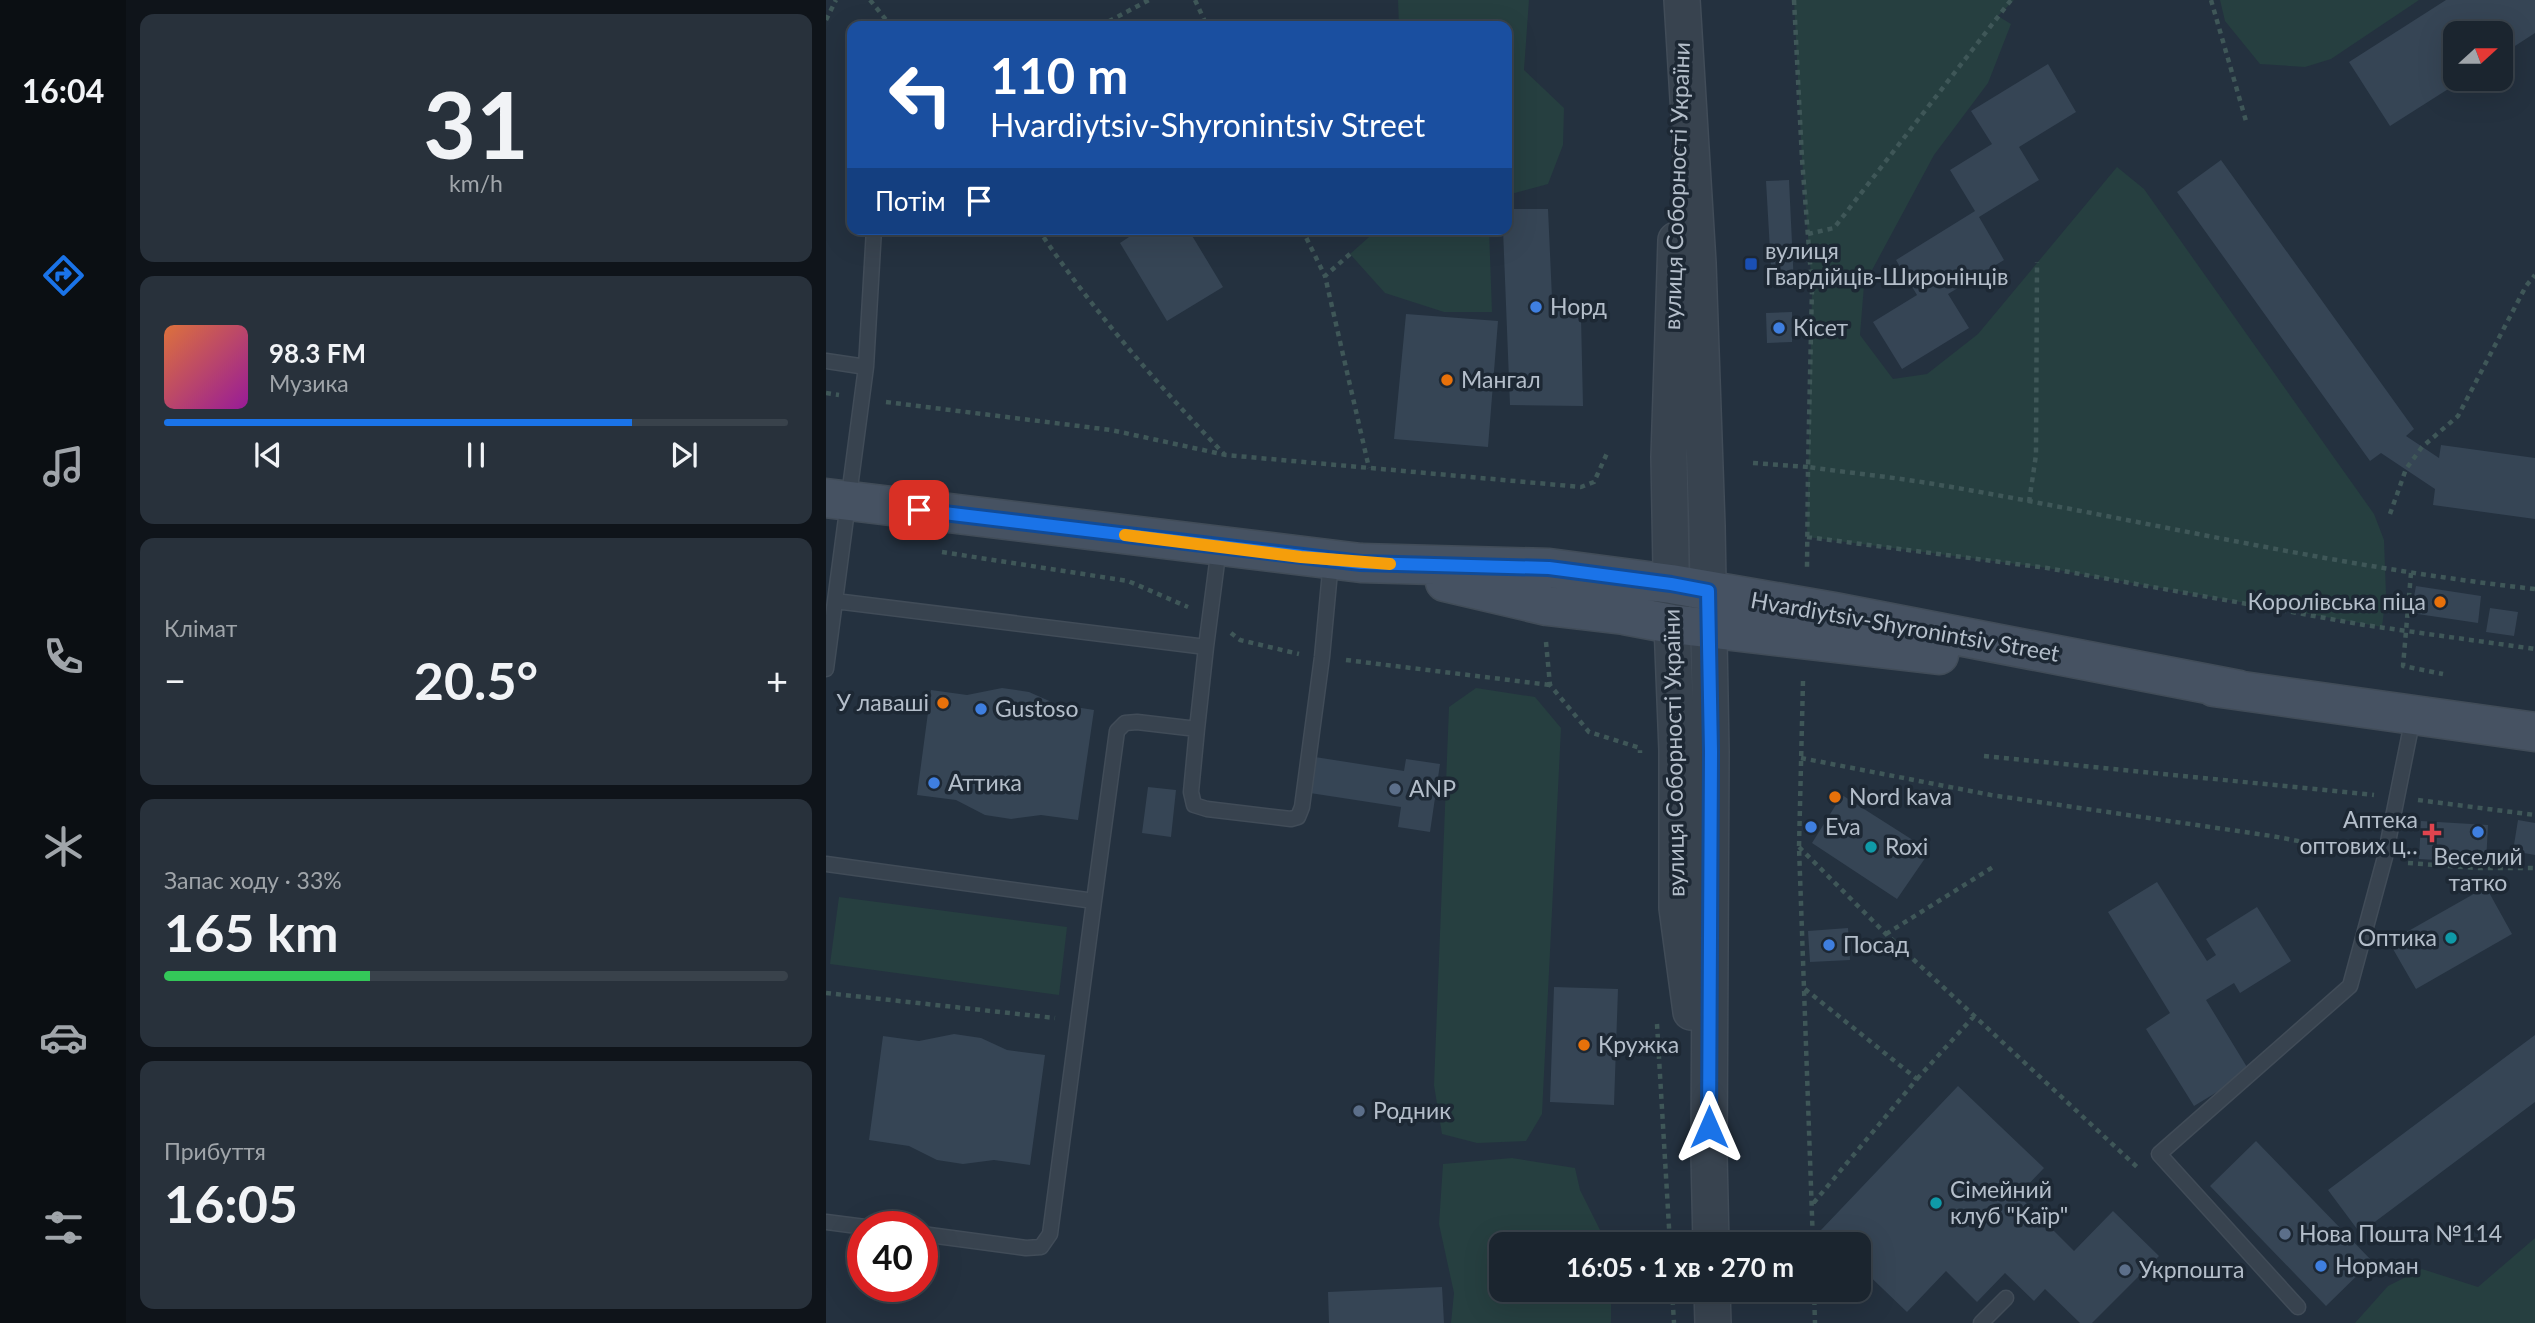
<!DOCTYPE html>
<html lang="uk">
<meta charset="utf-8">
<style>
:root{--surface:#1b252f;--page:#28313b;--text:#f1f3f6;--muted:#a0a5aa;--line:#39424b;--accent:#1a73e8}
body{margin:0;font-family:Lato,sans-serif;background:var(--page);color:var(--text);height:100vh;display:flex;flex-direction:column;font-size:26px;white-space:nowrap}
*{box-sizing:border-box;margin:0}
p{font-size:23px;color:var(--muted)}
.icon{flex:none;width:38px;height:38px;fill:none;stroke:currentColor;stroke-width:2;stroke-linecap:round;stroke-linejoin:round}
.map{position:relative;flex:1;overflow:hidden}
.drawer{display:flex;flex-direction:column;gap:14px;padding:14px;background:#0f141a;width:700px}
.drawer>*{flex:none}
.guide{position:absolute;left:21px;top:21px;width:665px;height:214px;border-radius:14px;box-shadow:0 7px 28px #0002,0 0 0 2px var(--line);background:#1a4fa0;color:#fff;overflow:hidden}
.needle{width:46px;rotate:69deg}
.fabs{position:absolute;left:1617px;top:21px;display:grid;gap:14px}
.fabs a{display:grid;place-items:center;width:70px;height:70px;border-radius:14px;background:var(--surface);box-shadow:0 7px 28px #0002,0 0 0 2px var(--line);font-size:35px}
.speed{position:absolute;left:21px;top:1211px;display:flex;gap:14px;font-size:35px;font-weight:700;text-align:center}
.speed>*{display:grid;place-content:center;width:91px;height:91px;border-radius:50%;background:var(--surface);box-shadow:0 7px 28px #0002,0 0 0 2px var(--line);line-height:1}
.speed .limit{border:10px solid #d22;background:#fff;color:#111}
.pin{position:absolute;display:grid;place-items:center;width:60px;height:60px;color:#fff;margin:-30px;border-radius:14px;box-shadow:0 4px 10px #0006}
.me{position:absolute;width:77px;margin:-38px;rotate:0deg;stroke-linejoin:round;filter:drop-shadow(0 0 5px #0008)}
.turn{display:flex;align-items:center;gap:24px;height:147px;padding:0 28px;font-size:32px}
.turn .icon{width:91px;height:91px;stroke-width:2.5}
.turn b{display:block;font-size:49px;line-height:60px}
.then{display:flex;align-items:center;height:66px;padding:0 28px;background:#0003;gap:14px;font-size:26px}
.big{font-size:52px;font-weight:700;line-height:1.1}
.drawer .tile{flex:1;display:flex;flex-direction:column;justify-content:center;gap:10px;min-width:0;padding:0 24px;border-radius:14px;background:var(--page)}
.drawer .dial{align-items:center;gap:0}
.dial b{font-size:91px;line-height:1}
.song{display:flex;align-items:center;gap:21px}
.cover{width:84px;height:84px;border-radius:10px;background:linear-gradient(135deg,hsl(20 70% 55%),hsl(300 70% 35%))}
.played{height:7px;border-radius:4px;background:linear-gradient(90deg,var(--accent) 75%,var(--line) 75%)}
.keys{display:flex;justify-content:space-around;direction:ltr}
.heat{display:flex;justify-content:space-between;align-items:center;font-size:38px;direction:ltr}
.charge{height:10px;border-radius:5px;background:linear-gradient(90deg,#34c759 33%,var(--line) 0)}
.trip{position:absolute;left:663px;top:1232px;width:382px;height:70px;border-radius:14px;background:var(--surface);box-shadow:0 7px 28px #0002,0 0 0 2px var(--line);font-weight:700;line-height:70px;text-align:center}
main{display:flex;flex:1;min-height:0}
.tab-bar{display:flex;flex-direction:column;width:126px;justify-content:space-around;align-items:center;background:#0b0f13;color:var(--muted)}
.tab-bar .icon{width:49px;height:49px}
.tab-bar .selected{color:var(--accent)}
.tab-bar b{font-size:32px;color:var(--text)}
.map>svg:first-child{display:block}
</style>
<main>
<nav class="tab-bar">
<b>16:04</b>
<svg class="icon selected" aria-label="directions" viewBox="0 0 24 24"><path d="M12 3l9 9-9 9-9-9zM9 14v-3h6M13 9l2 2-2 2"/></svg>
<svg class="icon" aria-label="music" viewBox="0 0 24 24"><path d="M9 18V5l10-2v13"/><circle cx="6" cy="18" r="3"/><circle cx="16" cy="16" r="3"/></svg>
<svg class="icon" aria-label="phone" viewBox="0 0 24 24"><path d="M5 4h4l2 5-3 2q2 4 5 5l2-3 5 2v4C11 20 4 13 5 4z"/></svg>
<svg class="icon" aria-label="climate" viewBox="0 0 24 24"><path d="M12 3v18M4 7l16 10M4 17L20 7"/></svg>
<svg class="icon" aria-label="car" viewBox="0 0 24 24"><path d="M5 17H2v-5l4-1 3-4h7l3 4 3 1v5h-3M9 17h6M6 11h13"/><circle cx="7" cy="17" r="2"/><circle cx="17" cy="17" r="2"/></svg>
<svg class="icon" aria-label="filters" viewBox="0 0 24 24"><path d="M4 7h16M4 17h16"/><circle cx="9" cy="7" r="2"/><circle cx="15" cy="17" r="2"/></svg>
</nav>
<section class="drawer">
<div class="tile dial"><b>31</b><p>km/h</p></div>
<div class="tile">
<div class="song"><i class="cover"></i><div><b>98.3 FM</b><p>Музика</p></div></div>
<div class="played"></div>
<div class="keys"><svg class="icon" aria-label="previous" viewBox="0 0 24 24"><path d="M18 5L8 12l10 7zM5 5v14"/></svg><svg class="icon" aria-label="pause" viewBox="0 0 24 24"><path d="M8 5v14M16 5v14"/></svg><svg class="icon" aria-label="next" viewBox="0 0 24 24"><path d="M6 5l10 7-10 7zM19 5v14"/></svg></div>
</div>
<div class="tile"><p>Клімат</p>
<div class="heat"><a>−</a><b class="big">20.5°</b><a>+</a></div>
</div>
<div class="tile"><p>Запас ходу · 33%</p><b class="big">165 km</b><div class="charge"></div></div>
<div class="tile"><p>Прибуття</p><b class="big">16:05</b></div>
</section>
<div class="map">
<svg width="1709" height="1323" viewBox="0 0 1709 1323">
<rect width="100%" height="100%" fill="#24313f"/>
<path fill="#263f40" d="M 572,0 L 703,0 L 698,70 L 738,108 L 737,145 L 722,184 L 681,195 L 681,26 L 573,26 Z
M 968,0 L 1188,0 L 1172,16 L 1185,24 L 1162,83 L 1108,155 L 1038,285 L 1034,335 L 1067,379 L 1101,374 L 1152,334 L 1291,167 L 1318,189 L 1548,514 L 1558,540 L 1560,595 L 1556,627 L 1221,568 L 981,537 L 986,288 L 976,159 Z
M 1394,0 L 1593,0 L 1505,59 L 1479,67 L 1434,64 L 1399,21 Z
M 552,229 L 663,229 L 666,312 L 618,312 L 559,293 L 524,254 Z
M 650,688 L 709,697 L 735,728 L 716,1114 L 700,1141 L 651,1143 L 616,1134 L 608,1085 L 623,707 Z
M 13,897 L 241,927 L 233,995 L 4,964 Z
M 686,1158 L 749,1168 L 754,1190 L 781,1244 L 676,1244 L 676,1290 L 785,1290 L 785,1323 L 625,1323 L 628,1293 L 613,1224 L 617,1164 Z
M 1709,1238 L 1709,1323 L 1529,1323 L 1562,1286 L 1596,1269 L 1652,1287 Z"/>
<path fill="#364555" d="M 1620,0 L 1709,0 L 1709,33 L 1675,55 L 1675,33 L 1629,33 L 1629,79 L 1638,79 L 1564,126 L 1523,62 Z
M 1222,64 L 1250,112 L 1193,147 L 1213,180 L 1153,217 L 1178,260 L 1122,294 L 1143,328 L 1076,369 L 1047,322 L 1091,295 L 1070,260 L 1149,211 L 1124,170 L 1166,144 L 1145,111 Z
M 1395,160 L 1588,429 L 1580,436 L 1613,458 L 1615,445 L 1709,458 L 1709,519 L 1607,505 L 1609,489 L 1555,453 L 1544,461 L 1351,192 Z
M 963,180 L 968,285 L 946,285 L 940,181 Z
M 681,209 L 722,209 L 726,298 L 755,317 L 757,406 L 684,405 L 677,229 L 681,229 Z
M 315,229 L 362,229 L 397,287 L 341,321 L 294,243 Z
M 966,312 L 966,342 L 941,343 L 940,313 Z
M 580,314 L 672,321 L 662,447 L 568,439 Z
M 1590,586 L 1655,596 L 1652,623 L 1585,613 Z
M 1664,608 L 1692,612 L 1688,636 L 1660,632 Z
M 176,688 L 203,692 L 230,704 L 268,710 L 252,820 L 215,815 L 185,819 L 159,815 L 130,800 L 91,795 L 105,690 L 141,695 Z
M 489,757 L 578,771 L 580,759 L 614,764 L 604,832 L 572,827 L 575,807 L 484,793 Z
M 322,787 L 350,790 L 345,837 L 316,833 Z
M 1016,795 L 1104,851 L 1071,899 L 986,843 Z
M 1692,820 L 1709,823 L 1709,855 L 1687,851 Z
M 1595,821 L 1662,825 L 1660,863 L 1593,859 Z
M 1331,882 L 1381,961 L 1390,955 L 1380,939 L 1431,907 L 1465,961 L 1414,993 L 1408,983 L 1380,1000 L 1424,1072 L 1368,1106 L 1320,1029 L 1344,1013 L 1282,912 Z
M 1660,887 L 1686,934 L 1590,989 L 1563,942 Z
M 1022,928 L 1024,960 L 984,962 L 982,931 Z
M 728,987 L 792,989 L 788,1105 L 724,1102 Z
M 128,1034 L 155,1038 L 181,1050 L 219,1055 L 204,1165 L 168,1160 L 137,1164 L 111,1160 L 83,1146 L 43,1140 L 57,1036 L 93,1041 Z
M 1709,1035 L 1709,1102 L 1534,1233 L 1502,1190 Z
M 1132,1086 L 1218,1168 L 1192,1195 L 1248,1251 L 1287,1211 L 1333,1256 L 1266,1323 L 1254,1323 L 1219,1289 L 1208,1301 L 1179,1273 L 1151,1302 L 1120,1271 L 1081,1312 L 1032,1265 L 1032,1244 L 1010,1244 L 995,1230 Z
M 1430,1141 L 1546,1261 L 1500,1306 L 1384,1186 Z
M 616,1287 L 618,1323 L 503,1323 L 502,1292 Z"/>
<g fill="none" stroke-linecap="round" stroke-linejoin="round">
<defs>
<path id="service" d="M 0,361 L 40,367
M 9,601 L 380,647 L 393,547
M 0,669 L 40,367 L 48,229
M 371,729 L 365,792 L 368,805 L 381,809 L 465,819 L 472,817 L 476,807 L 496,657 L 505,561
M 0,864 L 268,901 L 291,731 L 299,723 L 311,722 L 371,729 L 380,647
M 0,1222 L 39,1227
M 96,1234 L 200,1248 L 215,1247 L 224,1234 L 268,901
M 1472,1307 L 1333,1154 L 1524,986 L 1559,857 L 1587,717
M 1155,1323 L 1180,1298"/>
<path id="tertiary" d="M 856,0 L 872,263 L 881,526 L 885,752 L 883,1155 L 885,1244
M 850,240 L 843,457 L 846,624 L 851,750 L 851,908 L 865,1012
M 886,1290 L 887,1323"/>
<path id="secondary" d="M 0,498 L 535,563 L 723,568 L 845,584 L 1008,612 L 1413,690
M 619,582 L 721,606 L 798,615 L 846,624 L 1113,655
M 1388,687 L 1709,732"/>
</defs>
<use href="#service" stroke="#414c58" stroke-width="17"/>
<use href="#tertiary" stroke="#414c58" stroke-width="38"/>
<use href="#secondary" stroke="#414c58" stroke-width="41"/>
<path stroke="#3f5758" stroke-width="4.5" stroke-dasharray="5 5" stroke-linecap="butt" d="M 44,0 L 65,26
M 369,0 L 381,26
M 968,0 L 976,159 L 986,288 L 982,467 C 1024,473 1067,477 1108,484 C 1309,518 1507,567 1709,589
M 1385,0 L 1420,121
M 0,20 L 10,0
M 274,26 L 323,0
M 212,229 C 267,311 331,384 399,455
M 476,229 L 499,276
M 982,234 L 1008,228 L 1185,0
M 524,254 L 499,276 L 543,468
M 0,393 L 13,395
M 60,402 L 285,430 L 400,455 L 755,487 L 768,482 L 782,451
M 927,463 L 982,467 L 981,569
M 1203,502 L 1210,455 L 1211,262
M 1564,514 L 1580,469 L 1596,447 L 1632,416 L 1700,286 L 1709,275
M 981,537 L 1221,568 L 1538,625 L 1709,649
M 116,552 L 302,581 L 362,607
M 1585,573 L 1577,666 L 1617,674
M 405,633 L 414,640 L 473,654
M 720,642 L 724,685 L 763,732 L 814,748 L 814,753
M 520,660 L 724,685
M 977,681 L 973,847 L 987,1244
M 1158,756 L 1548,795
M 975,758 L 1165,795 L 1446,836 L 1536,853
M 1592,800 L 1709,815
M 973,847 L 1060,934 L 1311,1167
M 1582,863 L 1651,868 L 1709,868
M 1060,934 L 1167,867
M 979,989 L 1091,1079 L 985,1206
M 0,993 L 229,1018
M 831,1024 L 844,1244
M 1091,1079 L 1149,1015
M 846,1290 L 848,1323
M 988,1290 L 989,1323"/>
<use href="#service" stroke="#38434f" stroke-width="14"/>
<use href="#tertiary" stroke="#38434f" stroke-width="35"/>
<use href="#secondary" stroke="#465262" stroke-width="38"/>
</g>
<g fill="none" stroke-linecap="round" stroke-linejoin="round">
<defs>
<path id="route" d="M 93,510 L 535,563 L 723,568 L 845,584 L 882,591 L 885,752 L 883,1127"/>
</defs>
<use href="#route" stroke="#114b97" stroke-width="18"/>
<use href="#route" stroke="#1a73e8" stroke-width="12"/>
<path stroke="#f59e0b" stroke-width="12" d="M 299,535 L 475,557 L 564,564"/>
</g>
<rect fill="#1a4fb4" stroke="#1d2834" stroke-width="2.5" x="918" y="257" width="14" height="14" rx="3.5"/>
<g fill="#3f7fe0" stroke="#1d2834" stroke-width="2.5">
<circle cx="710" cy="307" r="7"/>
<circle cx="953" cy="328" r="7"/>
<circle cx="155" cy="709" r="7"/>
<circle cx="108" cy="783" r="7"/>
<circle cx="985" cy="827" r="7"/>
<circle cx="1652" cy="832" r="7"/>
<circle cx="1003" cy="945" r="7"/>
<circle cx="1495" cy="1266" r="7"/>
</g>
<g fill="#e8710a" stroke="#1d2834" stroke-width="2.5">
<circle cx="621" cy="380" r="7"/>
<circle cx="1614" cy="602" r="7"/>
<circle cx="117" cy="703" r="7"/>
<circle cx="1009" cy="797" r="7"/>
<circle cx="758" cy="1045" r="7"/>
</g>
<g fill="#5c6f8a" stroke="#1d2834" stroke-width="2.5">
<circle cx="569" cy="789" r="7"/>
<circle cx="533" cy="1111" r="7"/>
<circle cx="1459" cy="1234" r="7"/>
<circle cx="1299" cy="1270" r="7"/>
</g>
<path fill="#e0444e" stroke="#1d2834" stroke-width="2.5" d="M1602.5 822.5h7v7h7v7h-7v7h-7v-7h-7v-7h7z"/>
<g fill="#0f9aa8" stroke="#1d2834" stroke-width="2.5">
<circle cx="1045" cy="847" r="7"/>
<circle cx="1625" cy="938" r="7"/>
<circle cx="1110" cy="1203" r="7"/>
</g>
<g text-anchor="middle" stroke-width="7" stroke-linejoin="round" paint-order="stroke">
<g font-size="23" fill="#b4beca" stroke="#1d2834">
<text transform="translate(851 186) rotate(-88)" y="8">вулиця Соборності України</text>
<text transform="translate(1079 627) rotate(10)" y="8">Hvardiytsiv-Shyronintsiv Street</text>
<text transform="translate(848 753) rotate(-91)" y="8">вулиця Соборності України</text>
</g>
<g font-size="23" fill="#b4beca" stroke="#1d2834" text-anchor="start">
<text x="939" y="259">вулиця<tspan x="939" dy="26">Гвардійців-Широнінців</tspan></text>
<text x="724" y="315">Норд</text>
<text x="967" y="336">Кісет</text>
<text x="635" y="388">Мангал</text>
<text x="1600" y="610" text-anchor="end">Королівська піца</text>
<text x="103" y="711" text-anchor="end">У лаваші</text>
<text x="169" y="717">Gustoso</text>
<text x="122" y="791">Аттика</text>
<text x="583" y="797">ANP</text>
<text x="1023" y="805">Nord kava</text>
<text x="1592" y="828" text-anchor="end">Аптека<tspan x="1592" dy="26">оптових ц‥</tspan></text>
<text x="999" y="835">Eva</text>
<text x="1059" y="855">Roxi</text>
<text x="1652" y="865" text-anchor="middle">Веселий<tspan x="1652" dy="26">татко</tspan></text>
<text x="1611" y="946" text-anchor="end">Оптика</text>
<text x="1017" y="953">Посад</text>
<text x="772" y="1053">Кружка</text>
<text x="547" y="1119">Родник</text>
<text x="1124" y="1198">Сімейний<tspan x="1124" dy="26">клуб "Каїр"</tspan></text>
<text x="1473" y="1242">Нова Пошта №114</text>
<text x="1509" y="1274">Норман</text>
<text x="1313" y="1278">Укрпошта</text>
</g>
</g>
</svg>
<div class="fabs">
<a><svg class="needle" viewBox="-14 -14 28 28"><path d="M0-13l5 13h-10z" fill="#e53935"/><path d="M0 13l5-13h-10z" fill="#a0a5aa"/></svg></a>
</div>
<div class="speed"><div class="limit">40</div></div>
<div class="pin" style="left:93px;top:510px;background:#d93025"><svg class="icon" aria-label="arrive" viewBox="0 0 24 24"><path d="M6 21V4h12l-3 4 3 4H6"/></svg></div>
<svg class="me" style="left:883px;top:1127px" viewBox="-20 -20 40 40"><path d="M0-17L14 15 0 8-14 15z" fill="#1a73e8" stroke="#fff" stroke-width="4"/></svg>
<div class="trip">16:05 · 1 хв · 270 m</div>
<div class="guide">
<div class="turn"><svg class="icon" aria-label="left" viewBox="0 0 24 24"><path d="M17 20v-9H6M10 6l-5 5 5 5"/></svg><div><b>110 m</b>Hvardiytsiv-Shyronintsiv Street</div></div>
<div class="then">Потім<svg class="icon" aria-label="arrive" viewBox="0 0 24 24"><path d="M6 21V4h12l-3 4 3 4H6"/></svg></div>
</div>
</div>
</main>
